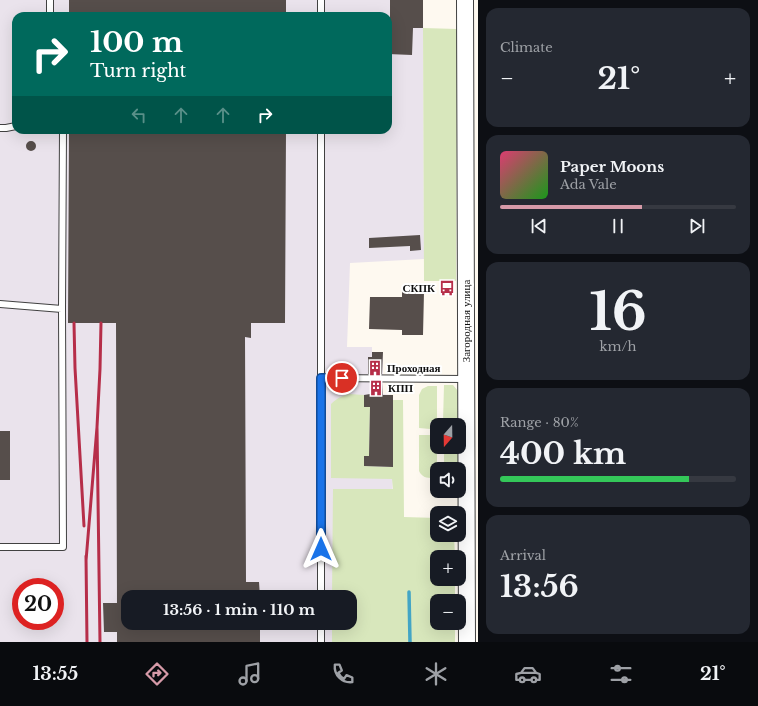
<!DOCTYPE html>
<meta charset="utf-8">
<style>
:root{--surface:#171b24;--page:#242831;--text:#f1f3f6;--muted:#9ea1a6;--line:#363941;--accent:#d69aa8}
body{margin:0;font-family:"Libre Baskerville",serif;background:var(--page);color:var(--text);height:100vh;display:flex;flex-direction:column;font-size:15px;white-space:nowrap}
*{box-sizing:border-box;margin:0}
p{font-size:13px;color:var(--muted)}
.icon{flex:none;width:22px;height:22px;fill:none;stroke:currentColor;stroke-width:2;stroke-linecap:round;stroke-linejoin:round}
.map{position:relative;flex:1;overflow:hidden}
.panel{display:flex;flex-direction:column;gap:8px;padding:8px;background:#0d0f14;width:280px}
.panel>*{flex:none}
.banner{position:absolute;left:12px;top:12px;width:380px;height:122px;border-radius:12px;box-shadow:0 4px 16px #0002;background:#00695c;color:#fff;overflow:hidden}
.needle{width:26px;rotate:200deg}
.buttons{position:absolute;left:430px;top:418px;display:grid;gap:8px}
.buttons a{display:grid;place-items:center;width:36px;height:36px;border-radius:8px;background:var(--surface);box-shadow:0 4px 16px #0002;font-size:20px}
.speed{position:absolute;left:12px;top:578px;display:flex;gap:8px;font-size:20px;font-weight:700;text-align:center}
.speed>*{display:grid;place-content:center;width:52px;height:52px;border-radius:50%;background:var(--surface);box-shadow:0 4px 16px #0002;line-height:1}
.speed .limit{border:6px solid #d22;background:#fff;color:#111}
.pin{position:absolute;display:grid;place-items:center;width:34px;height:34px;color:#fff;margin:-17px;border:2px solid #fff;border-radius:50%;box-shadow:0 1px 4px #0007}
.me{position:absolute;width:44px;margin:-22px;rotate:0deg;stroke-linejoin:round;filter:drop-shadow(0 0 3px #0008)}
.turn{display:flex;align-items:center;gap:14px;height:84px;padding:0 12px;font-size:18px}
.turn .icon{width:52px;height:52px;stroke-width:2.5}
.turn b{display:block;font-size:28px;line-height:34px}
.lanes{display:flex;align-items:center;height:38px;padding:0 12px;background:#0003;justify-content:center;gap:20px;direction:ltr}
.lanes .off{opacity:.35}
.big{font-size:30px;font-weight:800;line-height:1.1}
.panel .tile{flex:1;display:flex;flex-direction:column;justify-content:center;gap:6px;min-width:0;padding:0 14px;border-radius:12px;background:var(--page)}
.panel .dial{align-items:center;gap:0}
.dial b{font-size:52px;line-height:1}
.song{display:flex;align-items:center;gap:12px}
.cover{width:48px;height:48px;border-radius:6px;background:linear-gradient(135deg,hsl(340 70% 55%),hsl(120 70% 35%))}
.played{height:4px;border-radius:2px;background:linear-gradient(90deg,var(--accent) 60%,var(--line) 60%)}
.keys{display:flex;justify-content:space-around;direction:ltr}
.heat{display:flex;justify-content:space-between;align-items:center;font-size:22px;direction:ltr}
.charge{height:6px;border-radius:3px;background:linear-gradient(90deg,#34c759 80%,var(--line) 0)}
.trip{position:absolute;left:121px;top:590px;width:236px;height:40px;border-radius:12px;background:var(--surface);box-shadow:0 4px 16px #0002;font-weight:800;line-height:40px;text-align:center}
.menu{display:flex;height:64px;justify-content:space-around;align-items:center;background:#090b0e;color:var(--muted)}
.menu .icon{width:28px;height:28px}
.menu .current{color:var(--accent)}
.menu b{font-size:18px;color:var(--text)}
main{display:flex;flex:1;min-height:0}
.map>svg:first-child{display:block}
</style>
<main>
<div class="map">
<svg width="478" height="642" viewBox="0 0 478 642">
<rect width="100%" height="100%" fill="#fef9f0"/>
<path fill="#eae3ec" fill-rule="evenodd" d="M 0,0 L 423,0 L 424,259 L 350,263 L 347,347 L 372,347 L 372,352 L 383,352 L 383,394 L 393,395 L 392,642 L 0,642 ZM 16,16 L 388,16 L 388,130 L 16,130 ZM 21,587 L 55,587 L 55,621 L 21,621 ZM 128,597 L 350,597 L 350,623 L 128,623 Z"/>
<path fill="#d8e7bc" d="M 423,28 L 457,29 L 456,281 L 424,281 Z
M 444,385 L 453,385 L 458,391 L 458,425 L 450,425 L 450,422 L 443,422 Z
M 428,386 L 437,386 L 437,422 L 430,422 L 430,429 L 419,428 L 419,395 L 422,389 Z
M 349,394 L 364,395 L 364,406 L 370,407 L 369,456 L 365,456 L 364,466 L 393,467 L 393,400 L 403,400 L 404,517 L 437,518 L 437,535 L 454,535 L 455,557 L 437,557 L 437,579 L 455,579 L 455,601 L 437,601 L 437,623 L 455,623 L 455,642 L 332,642 L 332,623 L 350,623 L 350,597 L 332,597 L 333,489 L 393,489 L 392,479 L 331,478 L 331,404 C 337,398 342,396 349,394 Z
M 419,435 L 430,435 L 430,441 L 437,441 L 437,478 C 429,478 423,479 419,471 Z
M 444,447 L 458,447 L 458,469 L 444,469 Z"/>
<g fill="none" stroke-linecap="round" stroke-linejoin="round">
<path stroke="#43a5c5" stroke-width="3.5" d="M 409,592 L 410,642"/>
</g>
<path fill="#564e4b" d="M 69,0 L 286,0 L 286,16 L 69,16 Z
M 390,0 L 423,0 L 423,28 L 413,28 L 412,55 L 388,54 L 388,43 L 390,43 Z
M 69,130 L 286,130 L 285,323 L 251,323 L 251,338 L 245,337 L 246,582 L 259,582 L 260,597 L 128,597 L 128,623 L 260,623 L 260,642 L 117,642 L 117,632 L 104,632 L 103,603 L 117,603 L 116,323 L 68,323 Z
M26 146a5 5 0 1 1 10 0a5 5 0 1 1-10 0Z
M 420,235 L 421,250 L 410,251 L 410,246 L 369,248 L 369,238 Z
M 402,291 L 424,292 L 423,335 L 402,335 L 402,330 L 369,329 L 370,297 L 402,297 Z
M 372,352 L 383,352 L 382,374 L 368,374 L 368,357 L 372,357 Z
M 370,383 L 382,383 L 383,395 L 393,395 L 393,467 L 364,466 L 364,456 L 369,456 L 370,407 L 364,407 L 364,395 L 370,394 Z
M 0,431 L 10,431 L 10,480 L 0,480 Z"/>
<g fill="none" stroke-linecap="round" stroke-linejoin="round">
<defs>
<path id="service" d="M 50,16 L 50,0
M 321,16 L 321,0
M 0,128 L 6,128 L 16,126
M 0,304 L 62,309
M 321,378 L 465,379
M 0,547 L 63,547 L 62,309 L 63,130
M 321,597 L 321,130
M 321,642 L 321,623"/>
<path id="tertiary" d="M 465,0 L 467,642"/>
</defs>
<use href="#service" stroke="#414141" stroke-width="8"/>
<use href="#tertiary" stroke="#414141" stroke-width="18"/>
<use href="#service" stroke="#fff" stroke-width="6"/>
<use href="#tertiary" stroke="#fff" stroke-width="16"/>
<path stroke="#b62e49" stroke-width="3" d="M 74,323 L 75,368 L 84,526
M 97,427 L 100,369 L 101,323
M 86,556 L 87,642
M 86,561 L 97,427 L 100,642"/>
</g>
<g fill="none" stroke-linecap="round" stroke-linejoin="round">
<defs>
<path id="route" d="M 321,549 L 321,378 L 342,378"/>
</defs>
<use href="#route" stroke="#114b97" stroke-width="10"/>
<use href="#route" stroke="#1a73e8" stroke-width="7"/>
</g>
<defs>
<symbol id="bus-bare" viewBox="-9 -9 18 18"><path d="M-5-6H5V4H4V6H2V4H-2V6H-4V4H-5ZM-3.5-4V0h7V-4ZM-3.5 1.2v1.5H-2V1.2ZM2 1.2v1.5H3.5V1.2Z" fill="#b62e49" stroke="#fff" stroke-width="2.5" paint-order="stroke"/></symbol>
<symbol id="building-bare" viewBox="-9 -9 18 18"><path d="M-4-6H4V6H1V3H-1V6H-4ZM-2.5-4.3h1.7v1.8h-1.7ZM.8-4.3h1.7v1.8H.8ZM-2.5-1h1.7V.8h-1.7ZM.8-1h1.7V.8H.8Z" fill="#b62e49" stroke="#fff" stroke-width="2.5" paint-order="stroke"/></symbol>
</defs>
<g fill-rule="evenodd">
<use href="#bus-bare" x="436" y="277" width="22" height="22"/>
<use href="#building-bare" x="364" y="357" width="22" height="22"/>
<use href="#building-bare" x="365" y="377" width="22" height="22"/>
</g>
<g text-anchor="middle" stroke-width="4" stroke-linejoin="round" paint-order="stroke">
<g font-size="11" font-weight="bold" fill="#0e0e0e" stroke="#fff" text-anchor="start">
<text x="435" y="292" text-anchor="end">СКПК</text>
<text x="387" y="372">Проходная</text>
<text x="388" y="392">КПП</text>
</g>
<g font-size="11" fill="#0e0e0e" stroke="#fff">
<text transform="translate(466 321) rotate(-90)" y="4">Загородная улица</text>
</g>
</g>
</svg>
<div class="buttons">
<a><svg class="needle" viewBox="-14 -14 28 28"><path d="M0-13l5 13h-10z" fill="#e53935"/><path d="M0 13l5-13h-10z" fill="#9ea1a6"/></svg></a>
<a><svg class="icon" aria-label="sound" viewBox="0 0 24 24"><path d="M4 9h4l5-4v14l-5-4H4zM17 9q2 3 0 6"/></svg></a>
<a><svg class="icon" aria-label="layers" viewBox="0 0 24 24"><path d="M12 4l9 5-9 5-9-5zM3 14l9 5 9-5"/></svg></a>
<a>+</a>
<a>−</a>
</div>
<div class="speed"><div class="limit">20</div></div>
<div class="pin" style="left:342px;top:378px;background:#d93025"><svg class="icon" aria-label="arrive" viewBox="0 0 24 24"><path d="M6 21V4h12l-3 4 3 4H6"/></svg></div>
<svg class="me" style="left:321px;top:549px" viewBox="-20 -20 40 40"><path d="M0-17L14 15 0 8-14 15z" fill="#1a73e8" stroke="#fff" stroke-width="4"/></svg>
<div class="trip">13:56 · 1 min · 110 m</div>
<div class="banner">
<div class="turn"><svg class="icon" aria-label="right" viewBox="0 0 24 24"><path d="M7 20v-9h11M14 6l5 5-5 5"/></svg><div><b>100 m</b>Turn right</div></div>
<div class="lanes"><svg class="icon off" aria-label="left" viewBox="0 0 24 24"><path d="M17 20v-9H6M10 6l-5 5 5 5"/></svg><svg class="icon off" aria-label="ahead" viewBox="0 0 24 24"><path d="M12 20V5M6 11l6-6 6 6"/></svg><svg class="icon off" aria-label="ahead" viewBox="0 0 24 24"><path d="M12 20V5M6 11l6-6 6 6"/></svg><svg class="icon" aria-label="right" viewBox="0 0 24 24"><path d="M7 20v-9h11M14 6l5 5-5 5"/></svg></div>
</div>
</div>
<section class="panel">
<div class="tile"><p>Climate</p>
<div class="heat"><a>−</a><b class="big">21°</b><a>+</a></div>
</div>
<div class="tile">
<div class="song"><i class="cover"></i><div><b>Paper Moons</b><p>Ada Vale</p></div></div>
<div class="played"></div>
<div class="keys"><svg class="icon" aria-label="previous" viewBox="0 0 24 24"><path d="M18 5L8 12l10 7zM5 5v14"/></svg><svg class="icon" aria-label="pause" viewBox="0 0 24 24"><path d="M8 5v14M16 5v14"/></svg><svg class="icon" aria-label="next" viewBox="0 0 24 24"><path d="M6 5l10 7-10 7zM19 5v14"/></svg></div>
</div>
<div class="tile dial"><b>16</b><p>km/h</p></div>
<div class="tile"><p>Range · 80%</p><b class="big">400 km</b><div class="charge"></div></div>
<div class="tile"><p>Arrival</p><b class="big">13:56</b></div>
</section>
</main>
<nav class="menu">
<b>13:55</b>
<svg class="icon current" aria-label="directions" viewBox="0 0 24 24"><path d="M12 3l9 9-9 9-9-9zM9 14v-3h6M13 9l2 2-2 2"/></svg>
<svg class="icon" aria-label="music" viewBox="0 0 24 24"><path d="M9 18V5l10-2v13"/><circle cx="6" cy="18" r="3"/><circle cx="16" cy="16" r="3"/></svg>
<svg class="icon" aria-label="phone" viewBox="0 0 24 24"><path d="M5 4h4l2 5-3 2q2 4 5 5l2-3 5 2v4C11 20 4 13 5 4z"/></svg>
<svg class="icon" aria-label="climate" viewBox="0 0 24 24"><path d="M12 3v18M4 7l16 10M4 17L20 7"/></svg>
<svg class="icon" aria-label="car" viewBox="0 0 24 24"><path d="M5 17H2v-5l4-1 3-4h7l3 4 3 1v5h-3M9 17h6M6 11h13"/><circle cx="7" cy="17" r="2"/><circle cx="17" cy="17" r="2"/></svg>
<svg class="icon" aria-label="filters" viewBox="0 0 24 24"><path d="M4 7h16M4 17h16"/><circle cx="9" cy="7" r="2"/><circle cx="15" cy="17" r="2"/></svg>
<b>21°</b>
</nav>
